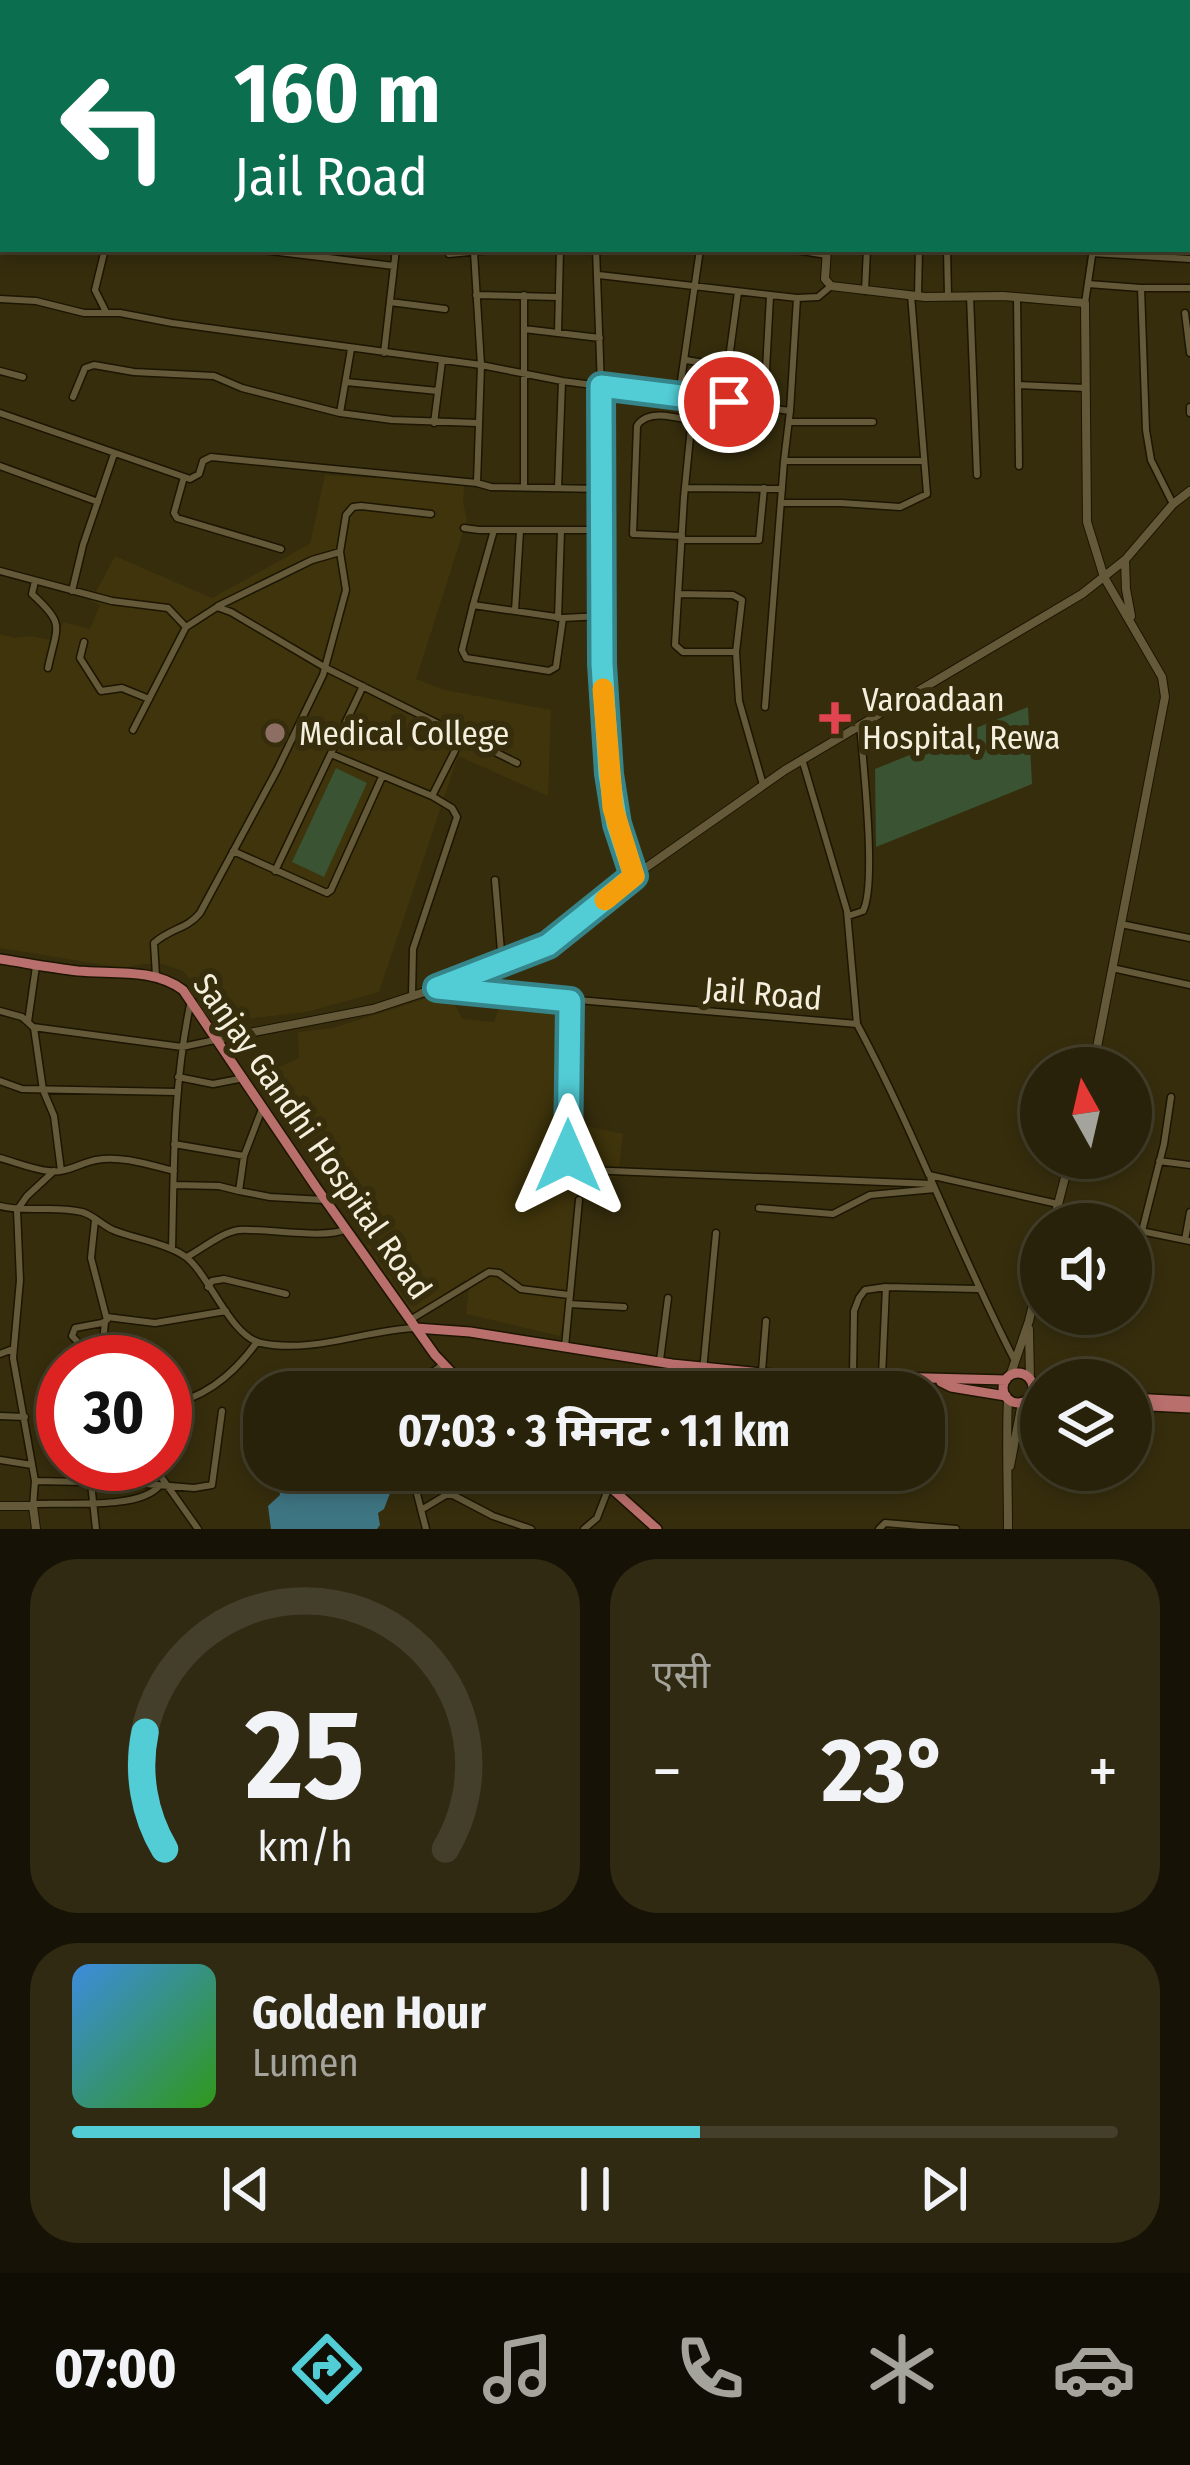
<!DOCTYPE html>
<html lang="hi">
<meta charset="utf-8">
<style>
:root{--surface:#28220a;--page:#302a13;--text:#f1f3f6;--muted:#a5a49c;--line:#443f2b;--accent:#52ccd5}
body{margin:0;font-family:"Fira Sans Condensed","Noto Sans Devanagari",sans-serif;background:var(--page);color:var(--text);height:100vh;display:flex;flex-direction:column;font-size:45px;white-space:nowrap}
*{box-sizing:border-box;margin:0}
p{font-size:39px;color:var(--muted)}
.icon{flex:none;width:66px;height:66px;fill:none;stroke:currentColor;stroke-width:2;stroke-linecap:round;stroke-linejoin:round}
.map{position:relative;height:1529px;overflow:hidden}
.side{display:flex;flex-direction:column;gap:30px;padding:30px;background:#161306;flex:1}
.side>*{flex:none}
.guide{position:absolute;left:0px;top:0px;width:1191px;height:252px;box-shadow:0 6px 18px #0003,0 0 0 3px var(--line);background:#0b6e4f;color:#fff;overflow:hidden}
.needle{width:78px;rotate:352deg}
.buttons{position:absolute;left:1020px;top:1047px;display:grid;gap:24px}
.buttons a{display:grid;place-items:center;width:132px;height:132px;border-radius:50%;background:var(--surface);box-shadow:0 6px 18px #0003,0 0 0 3px var(--line);font-size:60px}
.speed{position:absolute;left:36px;top:1335px;display:flex;gap:24px;font-size:60px;font-weight:700;text-align:center}
.speed>*{display:grid;place-content:center;width:156px;height:156px;border-radius:50%;background:var(--surface);box-shadow:0 6px 18px #0003,0 0 0 3px var(--line);line-height:1}
.speed .limit{border:18px solid #d22;background:#fff;color:#111}
.pin{position:absolute;display:grid;place-items:center;width:102px;height:102px;color:#fff;margin:-51px;border:6px solid #fff;border-radius:50%;box-shadow:0 3px 12px #0007}
.me{position:absolute;width:132px;margin:-66px;rotate:0deg;stroke-linejoin:round;filter:drop-shadow(0 0 9px #0008)}
.turn{display:flex;align-items:center;gap:42px;height:252px;padding:0 36px;font-size:54px}
.turn .icon{width:156px;height:156px;stroke-width:2.5}
.turn b{display:block;font-size:84px;line-height:102px}
.big{font-size:90px;font-weight:700;line-height:1.1}
.side .card{flex:1;display:flex;flex-direction:column;justify-content:center;gap:18px;min-width:0;padding:0 42px;border-radius:48px;background:var(--page)}
.side .dial{align-items:center;gap:0}
.dial svg{height:312px;overflow:visible;fill:none;stroke:var(--line);stroke-width:7;stroke-linecap:round;text-anchor:middle}
.dial text{fill:var(--text);stroke:none}
.song{display:flex;align-items:center;gap:36px}
.cover{width:144px;height:144px;border-radius:18px;background:linear-gradient(135deg,hsl(210 70% 55%),hsl(110 70% 35%))}
.played{height:12px;border-radius:6px;background:linear-gradient(90deg,var(--accent) 60%,var(--line) 60%)}
.keys{display:flex;justify-content:space-around;direction:ltr}
.heat{display:flex;justify-content:space-between;align-items:center;font-size:66px;direction:ltr}
.side .tiles{flex:1;display:grid;gap:30px;grid-template-columns:1fr 1fr}
.card:last-child{grid-column:span 2}
.trip{position:absolute;left:243px;top:1371px;width:702px;height:120px;border-radius:48px;background:var(--surface);box-shadow:0 6px 18px #0003,0 0 0 3px var(--line);font-weight:700;line-height:120px;text-align:center}
.dock{display:flex;height:192px;justify-content:space-around;align-items:center;background:#100e04;color:var(--muted)}
.dock .icon{width:84px;height:84px}
.dock .active{color:var(--accent)}
.dock b{font-size:54px;color:var(--text)}
.map>svg:first-child{display:block}
</style>
<div class="map">
<svg width="1190" height="1529" viewBox="0 0 1190 1529">
<rect width="100%" height="100%" fill="#362d0d"/>
<path fill="#3f340b" d="M 325,475 L 456,483 L 464,486 L 463,503 L 467,520 L 416,679 L 445,690 L 551,710 L 548,796 L 458,756 L 379,992 L 307,1012 L 235,1020 L 215,1009 L 183,971 L 163,964 L 141,964 L 123,968 L 0,948 L 0,634 L 15,638 L 31,636 L 56,641 L 63,622 L 90,629 L 100,605 L 91,601 L 115,556 L 212,598 L 310,544 Z
M 437,995 L 455,1005 L 462,1019 L 494,1022 L 502,1000 L 580,1006 L 573,1123 L 623,1134 L 618,1177 L 578,1181 L 575,1281 L 560,1336 L 466,1314 L 469,1289 L 465,1280 L 414,1315 L 316,1171 L 264,1074 L 299,1058 L 298,1032 L 333,1028 Z"/>
<path fill="#395333" d="M 1028,707 L 1032,784 L 876,847 L 875,769 Z
M 336,768 L 367,783 L 324,877 L 292,862 Z"/>
<path fill="#3e7582" d="M 265,1470 L 386,1470 L 395,1480 L 384,1509 L 378,1513 L 380,1525 L 377,1529 L 271,1529 L 268,1506 L 280,1495 L 278,1483 L 264,1476 Z"/>
<g fill="none" stroke-linecap="round" stroke-linejoin="round">
<path stroke="#3e7582" stroke-width="3" d="M 303,0 L 308,3
M 170,3 L 171,0
M 737,3 L 737,0
M 0,87 L 3,85"/>
<defs>
<path id="street" d="M 596,0 L 597,3
M 620,0 L 621,3
M 648,0 L 649,3
M 946,0 L 947,3
M 1003,0 L 1004,3
M 1112,0 L 1112,3
M 44,3 L 46,0
M 825,3 L 825,0
M 884,3 L 884,0
M 0,40 L 3,41
M 0,138 L 3,139
M 1188,207 L 1190,207
M 0,225 L 3,226
M 105,249 L 95,290 L 106,312
M 254,249 L 394,266
M 596,249 L 601,386 L 602,664 L 613,808 L 634,876
M 789,249 L 827,255
M 947,249 L 948,296
M 474,252 L 481,365 L 477,483
M 1092,253 L 1190,259
M 449,254 L 501,249
M 599,275 L 797,298 L 790,411
M 1088,284 L 1141,288 L 1190,288
M 1141,288 L 1146,430 L 1151,460 L 1173,504
M 865,291 L 867,249
M 476,295 L 557,297
M 524,295 L 524,486
M 918,296 L 919,249
M 970,296 L 977,475
M 1017,297 L 1019,466
M 797,298 L 818,297 L 831,286
M 0,299 L 36,301 L 84,313 L 120,313 L 172,323 L 481,365 L 562,381 L 790,411 L 784,461 L 765,707
M 390,302 L 445,309
M 1085,303 L 1093,249
M 1185,313 L 1190,353
M 524,329 L 600,338
M 558,333 L 560,249
M 384,353 L 396,249
M 686,360 L 765,373
M 728,366 L 738,292
M 0,371 L 23,377
M 346,382 L 438,391
M 1018,385 L 1086,388
M 679,395 L 700,249
M 73,397 L 85,368 L 94,365 L 134,372 L 214,376 L 242,388 L 340,413 L 351,349
M 694,397 L 684,497 L 675,645 L 683,652 L 736,652
M 764,407 L 770,296
M 1190,407 L 1190,413
M 0,413 L 190,479 L 199,474 L 203,461 L 211,457 L 477,483 L 491,487 L 601,489
M 340,413 L 392,420 L 478,423
M 789,422 L 873,422
M 434,423 L 442,361
M 784,461 L 924,461
M 0,466 L 98,502
M 184,477 L 174,513 L 177,518 L 281,549
M 558,488 L 562,381
M 685,488 L 782,489
M 782,503 L 841,503 L 900,507 L 927,494 L 911,295
M 464,528 L 479,530 L 602,530
M 494,530 L 473,605 L 563,618 L 601,616
M 682,536 L 633,534 L 637,426 C 647,409 675,417 692,421
M 682,540 L 759,540 L 764,488
M 0,571 L 112,601 L 168,608 L 186,627
M 35,581 L 32,594 C 66,625 57,625 48,668
M 72,591 L 83,545 L 114,454
M 678,594 L 733,595 L 742,600 L 736,652 L 739,701 L 763,785
M 473,605 L 462,650 L 466,658 L 549,671 L 556,667 L 563,618
M 218,606 L 312,560 L 340,552
M 515,611 L 520,531
M 558,618 L 561,531
M 84,642 L 80,658 L 101,691 L 122,688 L 149,699
M 133,730 L 186,627 L 217,607 L 231,612 L 326,668 L 517,763
M 331,754 L 432,796 L 462,737
M 802,759 L 847,911 L 857,1024
M 233,851 L 327,893 L 331,890 L 382,777
M 275,871 L 363,686
M 495,880 L 502,963
M 848,916 L 863,911 C 877,885 863,762 860,725
M 1121,924 L 1190,938
M 1112,968 L 1190,985
M 156,976 L 154,943 C 171,928 187,929 200,913 L 277,770 L 323,675 L 346,590 L 340,552 L 346,515 L 353,507 L 361,506 L 431,514
M 437,988 L 857,1024 C 916,1134 958,1251 1015,1361
M 412,996 L 413,949 L 457,817 L 452,808 L 432,796
M 570,1001 L 567,1145 L 573,1166 L 587,1170 L 933,1184
M 0,1011 L 22,1017 L 33,1027 L 182,1047 L 215,1040
M 28,1022 L 36,966
M 34,1028 L 43,1090 L 54,1116 L 61,1171
M 178,1077 L 213,1084 L 244,1078
M 0,1081 L 22,1089 L 177,1092
M 174,1144 L 244,1156
M 0,1158 C 15,1162 32,1169 48,1171 C 65,1174 80,1163 96,1160 C 121,1155 150,1165 174,1171
M 1159,1161 L 1190,1165
M 929,1175 L 1058,1204
M 174,1185 L 219,1186 L 239,1191 L 244,1156 L 262,1109
M 239,1191 L 270,1197 L 324,1200
M 0,1206 C 26,1213 54,1205 82,1212 C 93,1215 102,1225 113,1230 C 135,1239 162,1242 183,1255 C 208,1270 229,1336 261,1343 C 312,1354 365,1330 416,1328
M 759,1208 L 833,1214 L 870,1195 L 935,1189
M 1056,1212 L 1110,1224
M 95,1220 L 91,1258 L 107,1320 L 102,1323 L 75,1328 L 72,1336 L 97,1362
M 1131,1229 L 1190,1241
M 1142,1231 L 1164,1144 L 1171,1097
M 1185,1240 L 1190,1212
M 172,1249 C 174,1166 173,1087 190,1005
M 187,1257 C 202,1249 222,1232 239,1230 C 265,1228 326,1240 346,1229
M 208,1287 L 212,1281 L 224,1279 L 286,1294
M 569,1304 L 624,1307
M 107,1317 L 155,1323 L 226,1311
M 410,1320 L 489,1272 L 499,1273 L 521,1289 L 569,1295
M 565,1347 L 579,1200
M 0,1354 L 13,1349
M 660,1360 L 668,1298
M 101,1362 L 105,1322
M 762,1371 L 766,1321
M 853,1375 L 854,1311 L 859,1298 L 865,1290 L 886,1287
M 882,1376 L 886,1287 L 978,1289
M 390,1392 L 417,1383 L 444,1364
M 701,1392 L 716,1233
M 165,1405 C 205,1399 234,1374 257,1342
M 0,1416 L 25,1417
M 0,1460 L 32,1465
M 113,1464 L 115,1483
M 152,1464 L 198,1529
M 415,1470 L 416,1490 L 426,1529
M 35,1481 L 133,1483 L 194,1488 L 212,1485 L 222,1411
M 91,1483 L 96,1529
M 34,1504 C 66,1502 139,1510 159,1486
M 33,1506 L 35,1481 L 13,1358 L 20,1280 L 17,1210 L 27,1196 L 54,1171
M 421,1510 L 446,1495 L 453,1495 L 493,1516 L 531,1529
M 584,1529 L 597,1518 L 609,1487
M 879,1529 L 885,1523 L 956,1529"/>
<path id="secondary" d="M 754,0 L 775,3
M 149,3 L 149,0
M 0,249 L 3,244
M 827,249 L 825,279 L 831,286 L 925,297 L 1003,296 L 1085,303 L 1087,522 L 1104,577 L 1162,677 L 1165,697 L 1093,1068
M 1125,560 L 1126,589 L 1131,616
M 218,1039 L 373,1009 L 437,988 L 548,945 L 634,876 L 785,770 L 1082,594 L 1125,560 L 1173,504 L 1190,491
M 1053,1224 L 1070,1158
M 1029,1329 L 1030,1379
M 1010,1376 L 1029,1321 L 1041,1272
M 1010,1466 L 1022,1403
M 0,1506 L 33,1506 L 36,1529
M 1008,1529 C 1008,1485 1006,1443 1008,1399"/>
<path id="primary" d="M 0,959 C 26,963 52,968 78,971 C 113,974 154,968 183,990 L 316,1187 L 435,1355 L 455,1376 L 483,1392
M 416,1328 L 470,1332 L 672,1364 L 772,1374 L 1006,1380
M1003 1388a15 15 0 1 1 30 0a15 15 0 1 1-30 0Z
M 941,1382 L 951,1387 L 1006,1396
M 1131,1398 L 1190,1401
M 1131,1405 L 1190,1408
M 591,1470 L 657,1529"/>
</defs>
<use href="#street" stroke="#1c1501" stroke-width="9"/>
<use href="#secondary" stroke="#1c1501" stroke-width="10"/>
<use href="#primary" stroke="#1c1501" stroke-width="12"/>
<use href="#street" stroke="#645a3a" stroke-width="6"/>
<use href="#secondary" stroke="#645a3a" stroke-width="8"/>
<use href="#primary" stroke="#b96f6c" stroke-width="9"/>
</g>
<g fill="none" stroke-linecap="round" stroke-linejoin="round">
<defs>
<path id="route" d="M 568,1156 L 570,1001 L 437,988 L 548,945 L 634,876 L 617,824 L 609,774 L 602,664 L 601,386 L 729,402"/>
</defs>
<use href="#route" stroke="#35858a" stroke-width="30"/>
<use href="#route" stroke="#52ccd5" stroke-width="21"/>
<path stroke="#f59e0b" stroke-width="21" d="M 603,689 L 613,808 L 634,876 L 605,900"/>
</g>
<path fill="#e0444e" stroke="#362d0d" stroke-width="4.5" d="M829 700h12v12h12v12h-12v12h-12v-12h-12v-12h12z"/>
<circle fill="#8d6e63" stroke="#362d0d" stroke-width="4.5" cx="275" cy="733" r="12"/>
<g text-anchor="middle" stroke-width="12" stroke-linejoin="round" paint-order="stroke">
<g font-size="33" fill="#f5efdd" stroke="#362d0d" text-anchor="start">
<text x="862" y="711">Varoadaan<tspan x="862" dy="38">Hospital, Rewa</tspan></text>
<text x="299" y="745">Medical College</text>
</g>
<g font-size="33" fill="#f5efdd" stroke="#362d0d">
<text transform="translate(763 993) rotate(5)" y="12">Jail Road</text>
<text transform="translate(313 1136) rotate(55)" y="12">Sanjay Gandhi Hospital Road</text>
</g>
</g>
</svg>
<div class="buttons">
<a><svg class="needle" viewBox="-14 -14 28 28"><path d="M0-13l5 13h-10z" fill="#e53935"/><path d="M0 13l5-13h-10z" fill="#a5a49c"/></svg></a>
<a><svg class="icon" aria-label="sound" viewBox="0 0 24 24"><path d="M4 9h4l5-4v14l-5-4H4zM17 9q2 3 0 6"/></svg></a>
<a><svg class="icon" aria-label="layers" viewBox="0 0 24 24"><path d="M12 4l9 5-9 5-9-5zM3 14l9 5 9-5"/></svg></a>
</div>
<div class="speed"><div class="limit">30</div></div>
<div class="pin" style="left:729px;top:402px;background:#d93025"><svg class="icon" aria-label="arrive" viewBox="0 0 24 24"><path d="M6 21V4h12l-3 4 3 4H6"/></svg></div>
<svg class="me" style="left:568px;top:1156px" viewBox="-20 -20 40 40"><path d="M0-17L14 15 0 8-14 15z" fill="#52ccd5" stroke="#fff" stroke-width="4"/></svg>
<div class="trip">07:03 · 3 मिनट · 1.1 km</div>
<div class="guide">
<div class="turn"><svg class="icon" aria-label="left" viewBox="0 0 24 24"><path d="M17 20v-9H6M10 6l-5 5 5 5"/></svg><div><b>160 m</b>Jail Road</div></div>
</div>
</div>
<section class="side">
<div class="tiles">
<div class="card dial"><svg viewBox="0 0 100 80">
<path d="M14 69A42 42 0 1 1 86 69"/>
<path d="M14 69A42 42 0 0 1 9 39" stroke="#52ccd5"/>
<text x="50" y="56" font-size="32" font-weight="700">25</text>
<text x="50" y="72" font-size="11">km/h</text>
</svg></div>
<div class="card"><p>एसी</p>
<div class="heat"><a>−</a><b class="big">23°</b><a>+</a></div>
</div>
<div class="card">
<div class="song"><i class="cover"></i><div><b>Golden Hour</b><p>Lumen</p></div></div>
<div class="played"></div>
<div class="keys"><svg class="icon" aria-label="previous" viewBox="0 0 24 24"><path d="M18 5L8 12l10 7zM5 5v14"/></svg><svg class="icon" aria-label="pause" viewBox="0 0 24 24"><path d="M8 5v14M16 5v14"/></svg><svg class="icon" aria-label="next" viewBox="0 0 24 24"><path d="M6 5l10 7-10 7zM19 5v14"/></svg></div>
</div>
</div>
</section>
<nav class="dock">
<b>07:00</b>
<svg class="icon active" aria-label="directions" viewBox="0 0 24 24"><path d="M12 3l9 9-9 9-9-9zM9 14v-3h6M13 9l2 2-2 2"/></svg>
<svg class="icon" aria-label="music" viewBox="0 0 24 24"><path d="M9 18V5l10-2v13"/><circle cx="6" cy="18" r="3"/><circle cx="16" cy="16" r="3"/></svg>
<svg class="icon" aria-label="phone" viewBox="0 0 24 24"><path d="M5 4h4l2 5-3 2q2 4 5 5l2-3 5 2v4C11 20 4 13 5 4z"/></svg>
<svg class="icon" aria-label="climate" viewBox="0 0 24 24"><path d="M12 3v18M4 7l16 10M4 17L20 7"/></svg>
<svg class="icon" aria-label="car" viewBox="0 0 24 24"><path d="M5 17H2v-5l4-1 3-4h7l3 4 3 1v5h-3M9 17h6M6 11h13"/><circle cx="7" cy="17" r="2"/><circle cx="17" cy="17" r="2"/></svg>
</nav>
